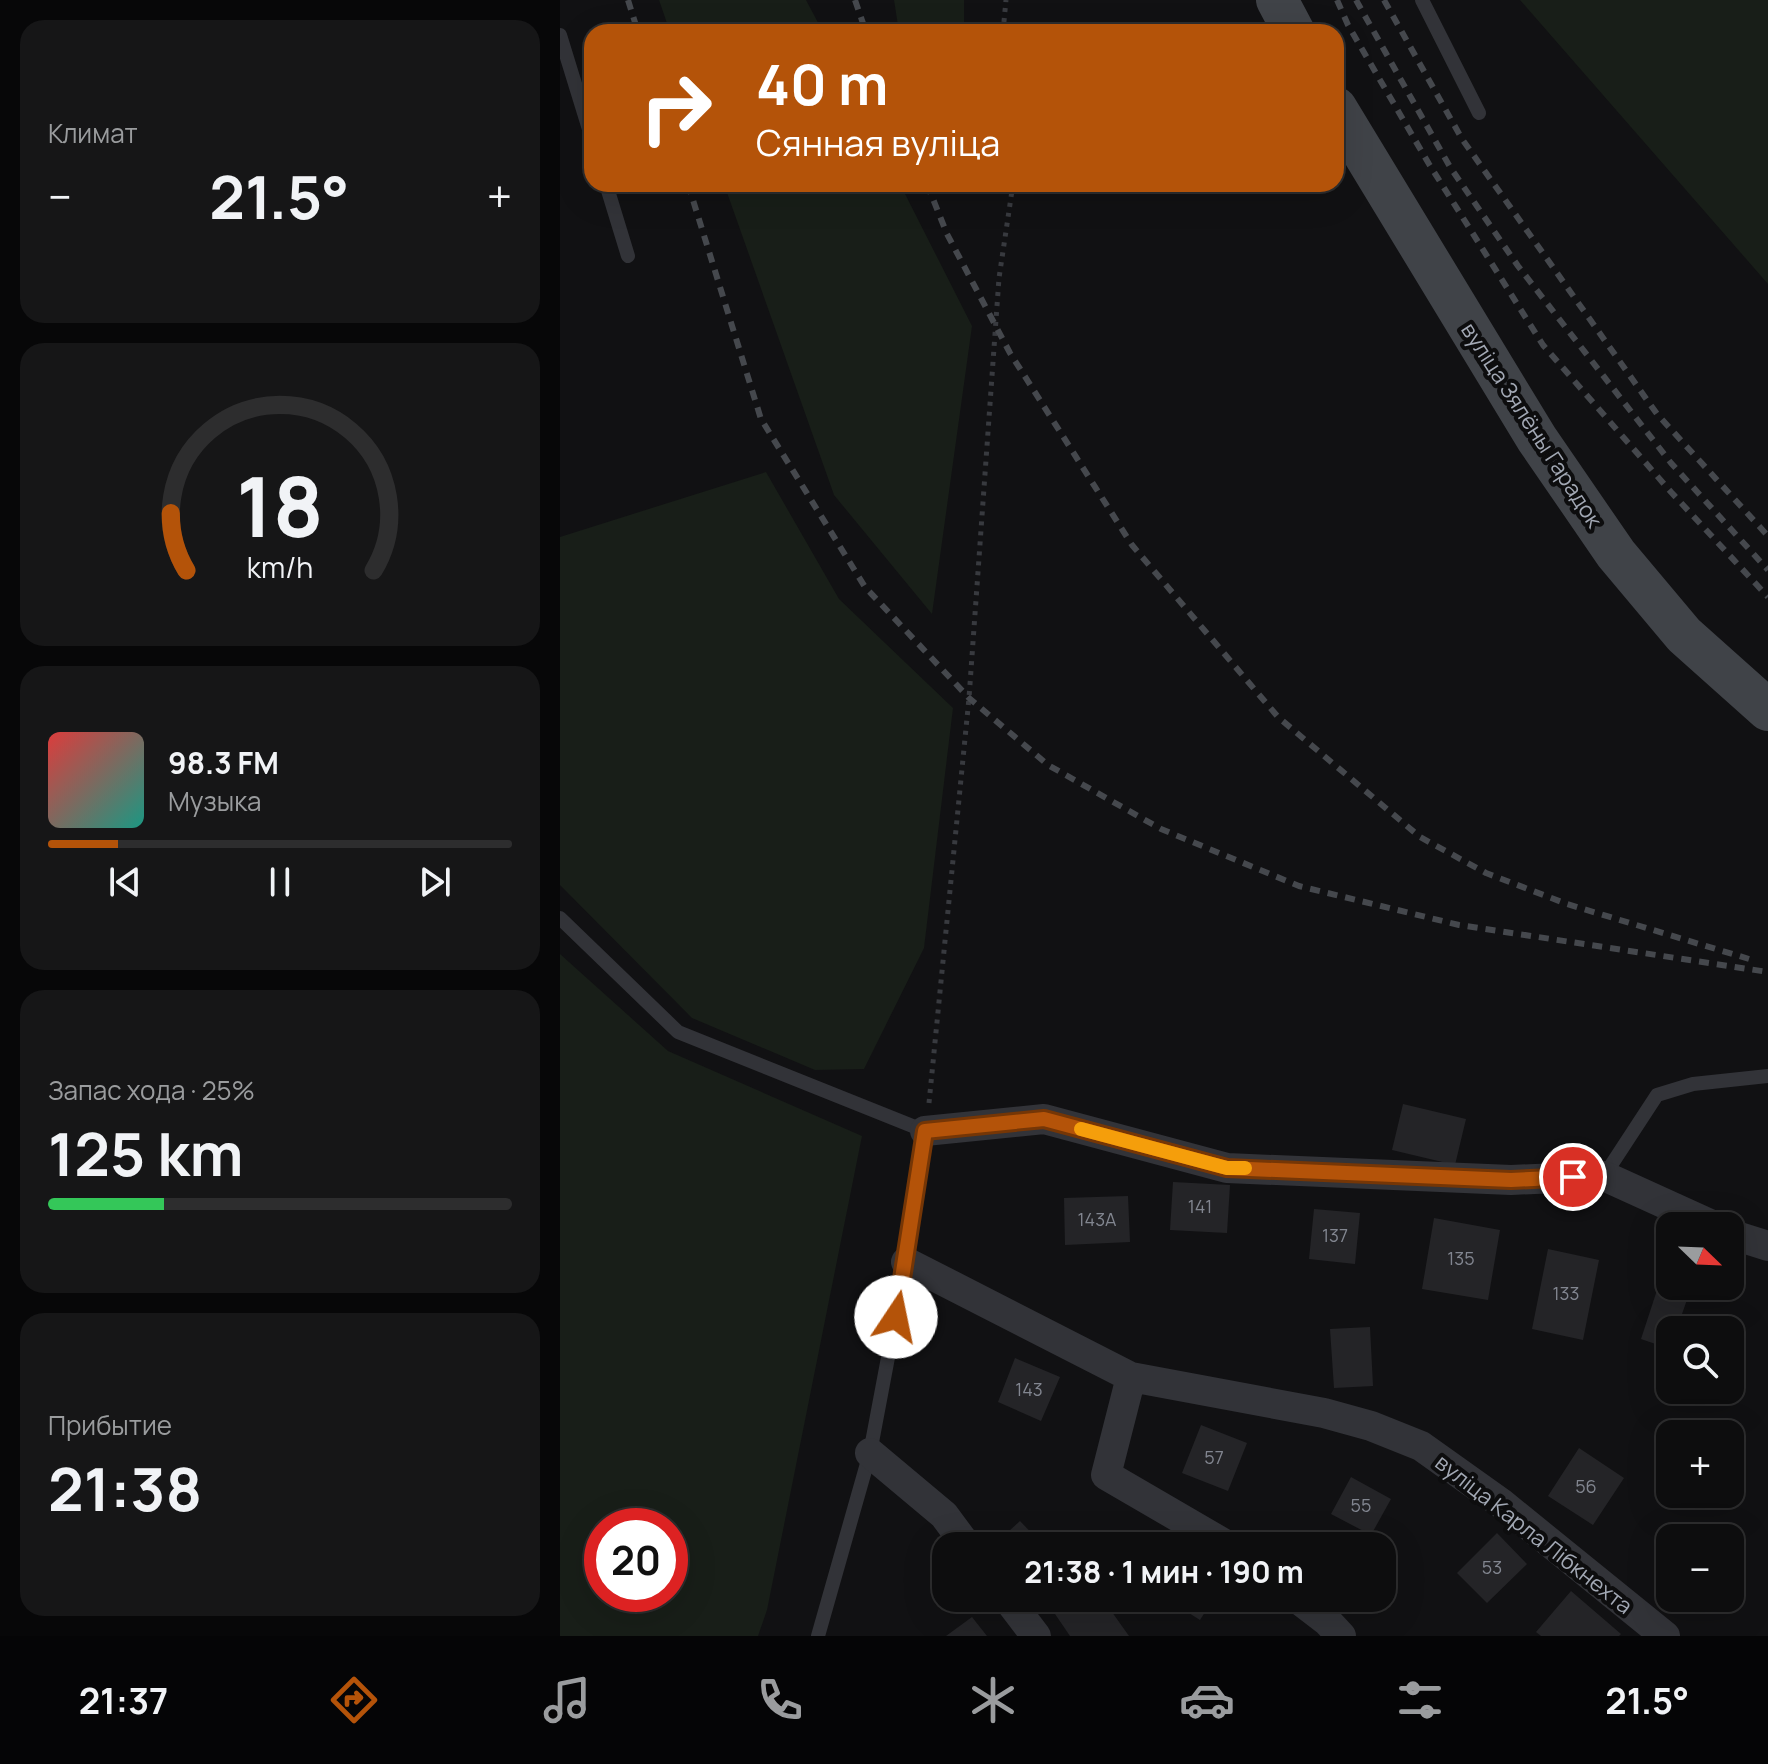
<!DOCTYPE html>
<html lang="ru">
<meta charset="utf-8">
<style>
:root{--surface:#0d0d0e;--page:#161617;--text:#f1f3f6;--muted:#9a9c9e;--line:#2d2d2e;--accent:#b45309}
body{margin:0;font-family:Manrope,sans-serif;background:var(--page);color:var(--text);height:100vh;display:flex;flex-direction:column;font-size:30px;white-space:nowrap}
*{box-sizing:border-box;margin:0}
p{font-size:26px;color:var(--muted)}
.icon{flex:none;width:44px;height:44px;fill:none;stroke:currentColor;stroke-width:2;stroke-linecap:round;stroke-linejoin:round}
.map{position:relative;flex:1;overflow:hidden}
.details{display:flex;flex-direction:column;gap:20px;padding:20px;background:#070708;width:560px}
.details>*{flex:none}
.banner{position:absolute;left:24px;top:24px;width:760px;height:168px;border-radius:24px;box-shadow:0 8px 32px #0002,0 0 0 2px var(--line);background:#b45309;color:#fff;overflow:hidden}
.needle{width:52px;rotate:113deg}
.fabs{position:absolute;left:1096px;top:1212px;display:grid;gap:16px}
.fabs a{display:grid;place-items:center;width:88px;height:88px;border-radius:16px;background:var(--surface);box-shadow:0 8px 32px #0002,0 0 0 2px var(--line);font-size:40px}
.speed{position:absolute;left:24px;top:1508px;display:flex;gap:16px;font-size:40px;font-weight:700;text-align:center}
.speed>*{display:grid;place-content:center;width:104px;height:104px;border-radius:50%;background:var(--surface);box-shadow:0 8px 32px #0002,0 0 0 2px var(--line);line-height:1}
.speed .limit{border:12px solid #d22;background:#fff;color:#111}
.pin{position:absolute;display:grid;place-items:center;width:68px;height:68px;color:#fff;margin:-34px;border:4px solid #fff;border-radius:50%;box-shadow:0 2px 8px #0007}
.me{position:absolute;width:88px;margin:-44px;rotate:11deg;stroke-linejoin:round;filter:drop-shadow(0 0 6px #0008)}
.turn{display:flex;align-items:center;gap:28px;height:168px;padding:0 40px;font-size:36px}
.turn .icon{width:104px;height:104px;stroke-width:2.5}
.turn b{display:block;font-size:56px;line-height:68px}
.big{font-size:60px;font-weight:700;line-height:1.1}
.details .widget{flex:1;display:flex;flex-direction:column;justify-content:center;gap:12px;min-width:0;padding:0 28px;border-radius:24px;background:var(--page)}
.details .dial{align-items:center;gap:0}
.dial svg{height:208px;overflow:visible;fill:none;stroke:var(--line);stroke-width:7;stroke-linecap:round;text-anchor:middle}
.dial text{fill:var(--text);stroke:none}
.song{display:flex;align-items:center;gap:24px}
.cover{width:96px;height:96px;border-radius:12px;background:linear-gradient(135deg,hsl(0 70% 55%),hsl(170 70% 35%))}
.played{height:8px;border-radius:4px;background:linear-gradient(90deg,var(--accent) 15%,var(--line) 15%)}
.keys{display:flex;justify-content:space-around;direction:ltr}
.heat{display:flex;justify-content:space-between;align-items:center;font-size:44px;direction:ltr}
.charge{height:12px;border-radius:6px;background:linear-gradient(90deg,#34c759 25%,var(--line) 0)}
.trip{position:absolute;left:372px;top:1532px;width:464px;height:80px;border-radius:24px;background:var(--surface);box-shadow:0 8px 32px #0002,0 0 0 2px var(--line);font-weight:700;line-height:80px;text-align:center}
.tabs{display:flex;height:128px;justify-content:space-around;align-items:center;background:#050506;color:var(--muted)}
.tabs .icon{width:56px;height:56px}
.tabs .active{color:var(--accent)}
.tabs b{font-size:36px;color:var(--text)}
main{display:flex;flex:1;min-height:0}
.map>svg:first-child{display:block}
</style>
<main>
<section class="details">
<div class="widget"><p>Климат</p>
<div class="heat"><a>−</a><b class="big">21.5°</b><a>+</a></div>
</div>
<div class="widget dial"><svg viewBox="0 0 100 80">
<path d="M14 69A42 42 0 1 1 86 69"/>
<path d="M14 69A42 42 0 0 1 8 47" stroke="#b45309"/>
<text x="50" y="56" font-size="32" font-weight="700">18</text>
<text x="50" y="72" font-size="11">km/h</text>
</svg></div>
<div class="widget">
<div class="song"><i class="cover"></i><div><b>98.3 FM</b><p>Музыка</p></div></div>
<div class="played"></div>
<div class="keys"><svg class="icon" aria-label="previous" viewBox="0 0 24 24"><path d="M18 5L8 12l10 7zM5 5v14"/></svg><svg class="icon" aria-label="pause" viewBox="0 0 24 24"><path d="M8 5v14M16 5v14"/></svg><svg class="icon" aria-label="next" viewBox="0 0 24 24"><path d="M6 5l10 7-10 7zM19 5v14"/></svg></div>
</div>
<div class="widget"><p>Запас хода · 25%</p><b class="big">125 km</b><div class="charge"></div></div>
<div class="widget"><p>Прибытие</p><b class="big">21:38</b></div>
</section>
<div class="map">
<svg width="1208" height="1636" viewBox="0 0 1208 1636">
<rect width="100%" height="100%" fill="#111113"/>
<path fill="#181e18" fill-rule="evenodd" d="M 99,0 L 246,0 L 263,32 L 110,32 Z
M 334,0 L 404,0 L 404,32 L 339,32 Z
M 960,0 L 1208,0 L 1208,284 Z
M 164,184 L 340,184 L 412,326 L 372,614 L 274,495 Z
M 206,472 L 279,599 L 393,708 L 364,948 L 304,1069 L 255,1070 L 132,1018 L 0,885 L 0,537 Z
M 0,954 L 108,1051 L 302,1136 L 207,1610 L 198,1636 L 0,1636 ZM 110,1526 L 110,1594 L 42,1594 L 42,1526 Z"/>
<path fill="#242427" d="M 843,1104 L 906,1119 L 895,1165 L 832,1150 Z
M 613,1182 L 670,1185 L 667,1233 L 610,1230 Z
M 568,1196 L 570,1242 L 505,1245 L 504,1198 Z
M 754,1209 L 800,1213 L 795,1264 L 749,1259 Z
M 874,1218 L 940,1230 L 928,1300 L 862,1289 Z
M 988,1249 L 1039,1260 L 1023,1340 L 972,1329 Z
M 1099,1284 L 1129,1294 L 1122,1314 L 1147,1322 L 1144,1330 L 1110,1330 L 1110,1349 L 1081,1339 Z
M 810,1327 L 813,1386 L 774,1388 L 770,1329 Z
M 455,1358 L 500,1377 L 481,1421 L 438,1402 Z
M 641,1425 L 687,1443 L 668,1491 L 622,1473 Z
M 1019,1448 L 1064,1478 L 1033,1525 L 988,1496 Z
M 791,1477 L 831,1499 L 811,1535 L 771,1514 Z
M 460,1521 L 484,1546 L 441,1546 L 437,1542 Z
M 937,1533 L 967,1564 L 927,1603 L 897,1573 Z
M 1011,1591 L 1061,1634 L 1059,1636 L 981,1636 L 976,1632 Z
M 517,1598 L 542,1598 L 569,1636 L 510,1636 L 495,1614 Z
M 605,1598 L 654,1598 L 640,1620 Z
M 412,1617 L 427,1636 L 386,1636 Z"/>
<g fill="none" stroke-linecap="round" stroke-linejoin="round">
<path stroke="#383a3f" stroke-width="5" stroke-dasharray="4 6" stroke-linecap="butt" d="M 443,32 L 446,0
M 369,1103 L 409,698 L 439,278 L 453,184"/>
<path stroke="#323338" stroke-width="14" d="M 862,0 L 919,113
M 0,35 L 32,139
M 46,184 L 68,256
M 0,918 L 118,1032 L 365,1131 L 346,1262 L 310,1453 L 258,1636
M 1044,1176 L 1097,1095 L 1133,1084 L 1208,1076"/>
<path stroke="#323338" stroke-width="30" d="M 365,1131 L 484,1119 L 667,1168 L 951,1180 L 1044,1176 L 1154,1226
M 1170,1234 L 1208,1246
M 346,1262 L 571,1377 L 764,1413 L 811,1426 L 861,1446 L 941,1503 L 1105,1636
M 571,1377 L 546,1475 L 668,1546
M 310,1453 L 384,1515 L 407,1546
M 447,1598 L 476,1636
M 737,1598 L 767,1621 L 781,1636"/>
<path stroke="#404348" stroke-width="42" d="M 717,0 L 734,32
M 776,108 L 977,439 L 1056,554 L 1124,635 L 1208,710"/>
<path stroke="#45484d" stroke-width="6" stroke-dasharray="10 8" stroke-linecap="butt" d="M 68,0 L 78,32
M 295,0 L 306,32
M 777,0 L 788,25 L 869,164 L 983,345 L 1111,492 L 1208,597
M 796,0 L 890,167 L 958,266 L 1111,463 L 1208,570
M 824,0 L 902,139 L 1097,414 L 1208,536
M 128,184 L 201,419 L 305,587 L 409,698 L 488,765 L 601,829 L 739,886 L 899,925 L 1208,972
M 367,184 L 387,234 L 450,353 L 572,545 L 718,717 L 860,837 L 926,873 L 1007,904 L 1189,959"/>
</g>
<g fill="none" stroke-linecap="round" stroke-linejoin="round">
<defs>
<path id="route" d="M 336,1317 L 365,1131 L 484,1119 L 667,1168 L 951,1180 L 1013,1177"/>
</defs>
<use href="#route" stroke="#753606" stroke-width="20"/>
<use href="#route" stroke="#b45309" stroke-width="14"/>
<path stroke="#f59e0b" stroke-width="14" d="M 521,1129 L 667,1168 L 685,1168"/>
</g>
<g text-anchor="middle" stroke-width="8" stroke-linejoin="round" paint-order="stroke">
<g font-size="18" fill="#828690">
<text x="640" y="1213">141</text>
<text x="537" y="1226">143А</text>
<text x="775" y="1242">137</text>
<text x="901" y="1265">135</text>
<text x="1006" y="1300">133</text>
<text x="469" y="1396">143</text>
<text x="654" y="1464">57</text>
<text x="1026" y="1493">56</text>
<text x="801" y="1512">55</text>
<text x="932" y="1574">53</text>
</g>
<g font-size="22" fill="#a2a8b4" stroke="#0d0d0e">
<text transform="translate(972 425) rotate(57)" y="8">вуліца Зялёны Гарадок</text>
<text transform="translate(974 1534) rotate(38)" y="8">вуліца Карла Лібкнехта</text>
</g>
</g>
</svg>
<div class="fabs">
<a><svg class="needle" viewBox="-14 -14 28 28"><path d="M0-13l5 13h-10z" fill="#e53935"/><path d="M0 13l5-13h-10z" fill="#9a9c9e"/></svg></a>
<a><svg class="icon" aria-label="search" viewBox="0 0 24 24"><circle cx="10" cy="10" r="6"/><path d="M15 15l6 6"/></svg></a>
<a>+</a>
<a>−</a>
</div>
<div class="speed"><div class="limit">20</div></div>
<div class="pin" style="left:1013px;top:1177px;background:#d93025"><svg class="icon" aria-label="arrive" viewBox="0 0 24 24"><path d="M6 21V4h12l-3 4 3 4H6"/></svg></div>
<svg class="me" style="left:336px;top:1317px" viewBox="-20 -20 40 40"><circle r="19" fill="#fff"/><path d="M0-13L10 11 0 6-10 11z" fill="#b45309"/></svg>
<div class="trip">21:38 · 1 мин · 190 m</div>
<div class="banner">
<div class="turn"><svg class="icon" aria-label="right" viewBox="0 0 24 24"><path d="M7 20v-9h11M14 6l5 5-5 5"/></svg><div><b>40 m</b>Сянная вуліца</div></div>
</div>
</div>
</main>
<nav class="tabs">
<b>21:37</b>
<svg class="icon active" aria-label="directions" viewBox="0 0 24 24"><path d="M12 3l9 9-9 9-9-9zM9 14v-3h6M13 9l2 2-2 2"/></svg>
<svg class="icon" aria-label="music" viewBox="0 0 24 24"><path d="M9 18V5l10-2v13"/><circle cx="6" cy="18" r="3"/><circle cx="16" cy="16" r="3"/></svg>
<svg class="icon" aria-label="phone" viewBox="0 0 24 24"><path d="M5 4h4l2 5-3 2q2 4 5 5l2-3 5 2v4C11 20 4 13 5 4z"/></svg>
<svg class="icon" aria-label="climate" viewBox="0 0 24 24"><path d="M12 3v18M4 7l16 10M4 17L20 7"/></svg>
<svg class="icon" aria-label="car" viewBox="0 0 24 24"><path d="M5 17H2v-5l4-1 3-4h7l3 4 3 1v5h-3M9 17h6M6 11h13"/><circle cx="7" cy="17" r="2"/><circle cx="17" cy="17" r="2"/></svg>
<svg class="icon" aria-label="filters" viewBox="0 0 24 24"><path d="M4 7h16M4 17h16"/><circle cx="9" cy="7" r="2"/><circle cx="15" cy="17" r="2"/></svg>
<b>21.5°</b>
</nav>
